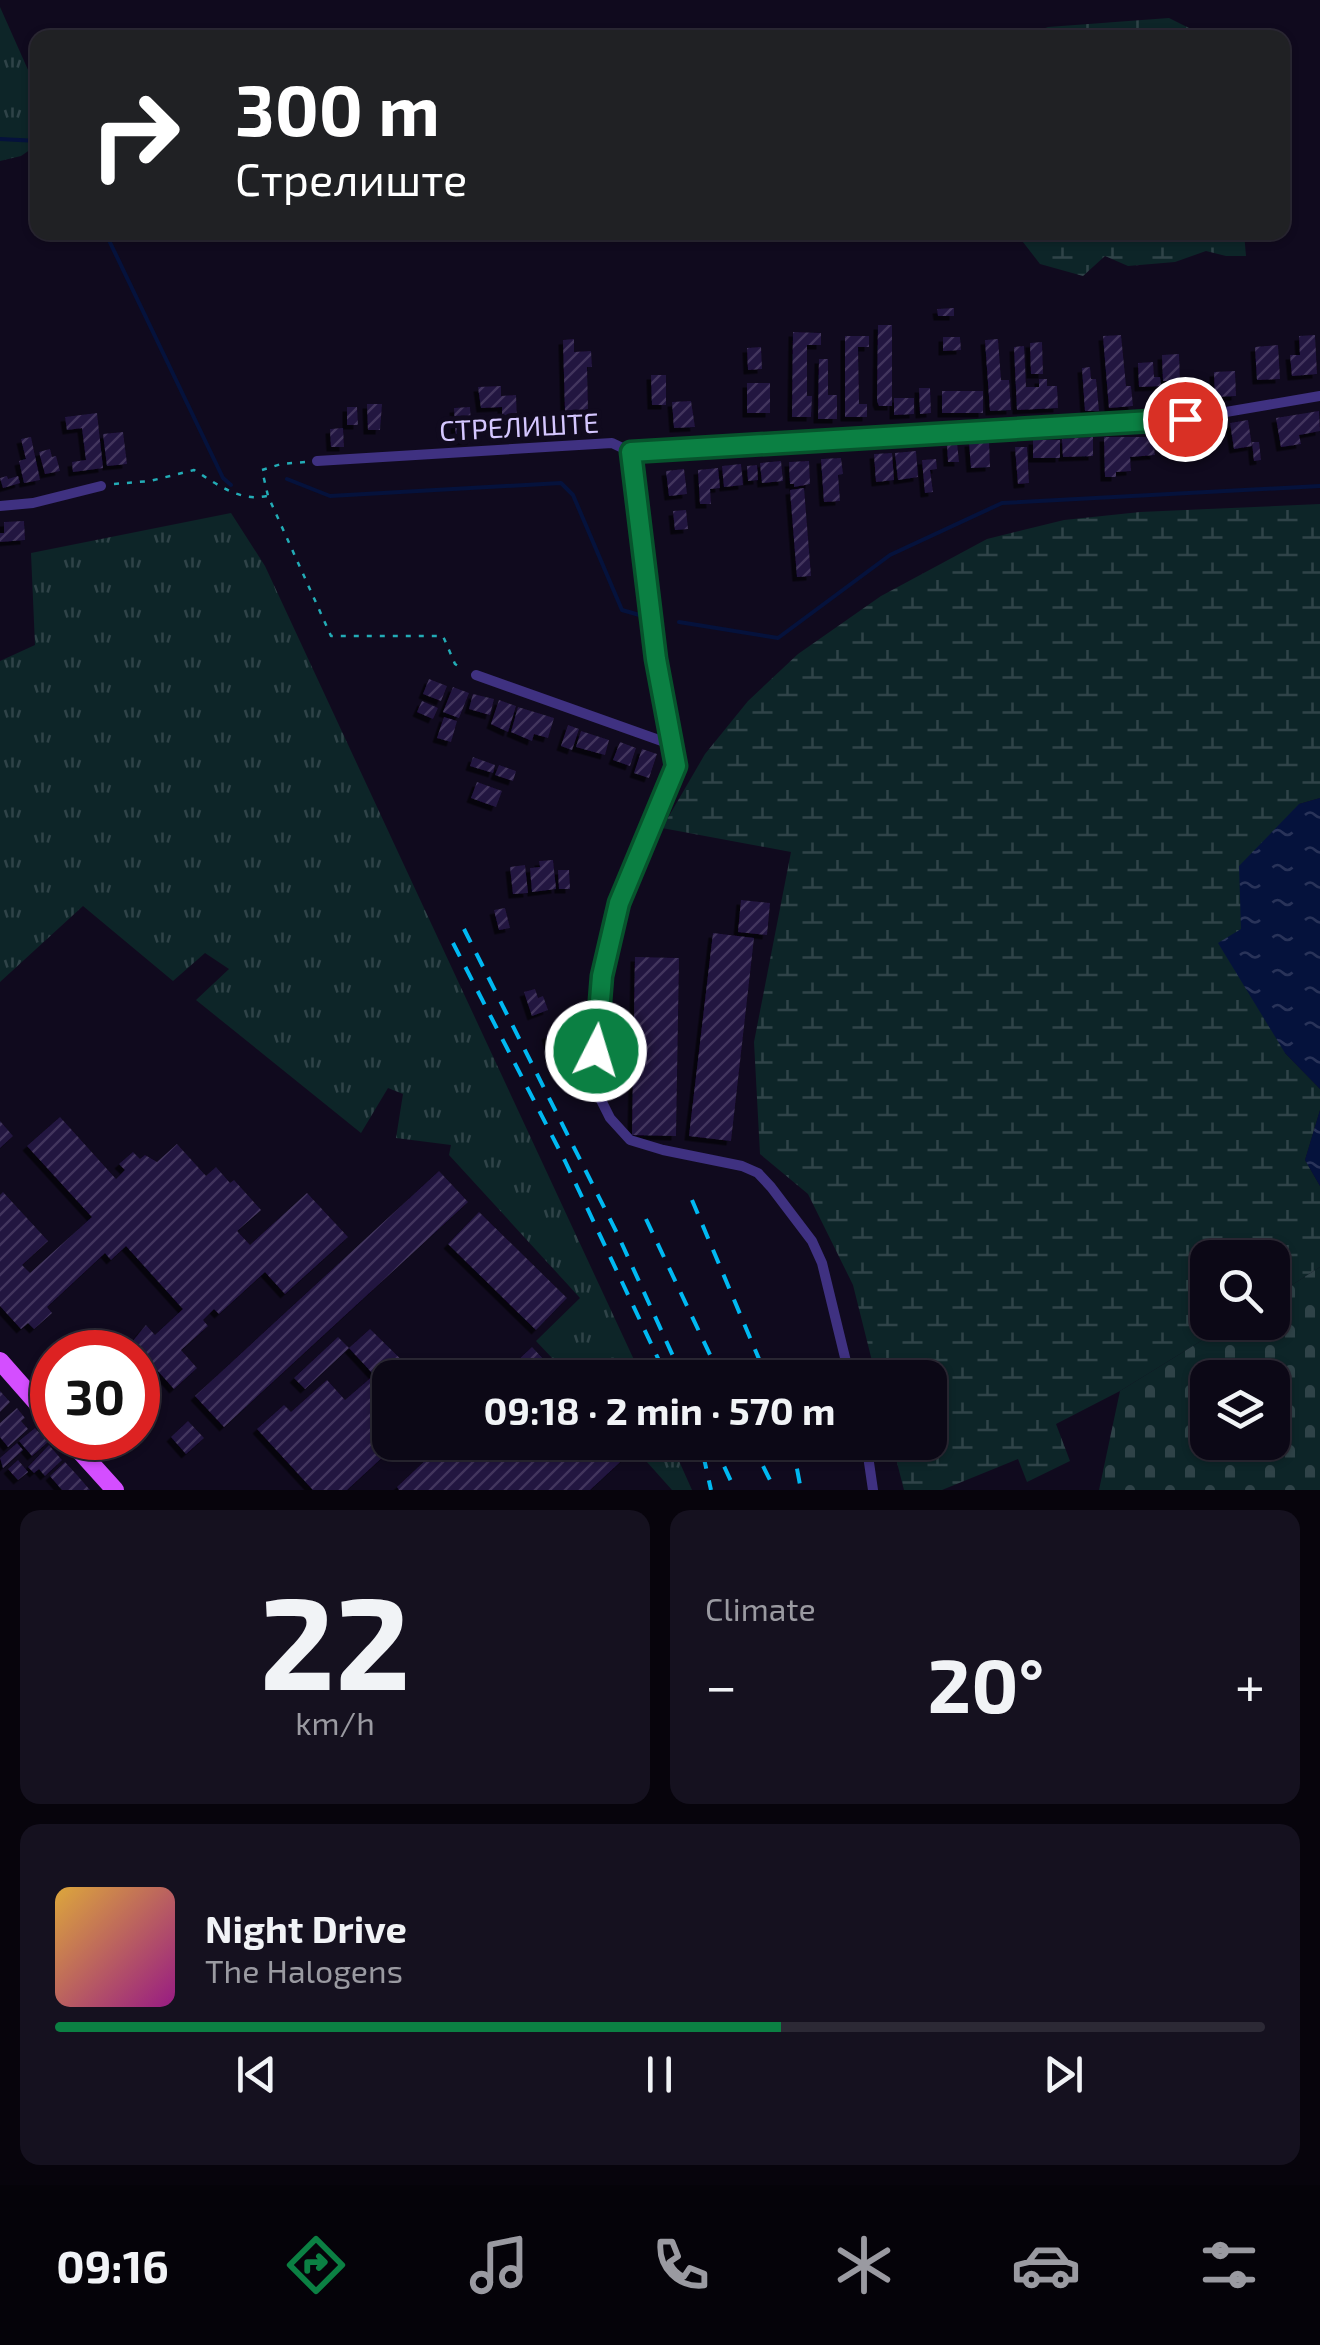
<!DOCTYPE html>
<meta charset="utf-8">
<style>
:root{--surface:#0c0816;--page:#15111f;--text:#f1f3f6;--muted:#9a9aa1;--line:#2c2935;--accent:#0b8043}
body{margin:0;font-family:"Exo 2",sans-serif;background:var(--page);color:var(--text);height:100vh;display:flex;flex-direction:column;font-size:38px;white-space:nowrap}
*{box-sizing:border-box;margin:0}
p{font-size:32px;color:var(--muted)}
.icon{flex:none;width:55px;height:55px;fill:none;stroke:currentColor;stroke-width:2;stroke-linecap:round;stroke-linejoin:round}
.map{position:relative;height:1490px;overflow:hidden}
.side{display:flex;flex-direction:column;gap:20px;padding:20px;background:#07040c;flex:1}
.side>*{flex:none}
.top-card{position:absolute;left:30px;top:30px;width:1260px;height:210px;border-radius:20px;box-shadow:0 2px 8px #0004,0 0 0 2px var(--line);background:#202124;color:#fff;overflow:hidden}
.fabs{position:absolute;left:1190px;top:1240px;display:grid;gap:20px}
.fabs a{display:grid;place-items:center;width:100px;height:100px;border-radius:20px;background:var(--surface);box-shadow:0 2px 8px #0004,0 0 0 2px var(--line);font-size:50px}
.speed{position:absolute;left:30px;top:1330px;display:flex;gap:20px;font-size:50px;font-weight:700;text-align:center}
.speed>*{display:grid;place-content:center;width:130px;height:130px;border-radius:50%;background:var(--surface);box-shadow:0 2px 8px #0004,0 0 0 2px var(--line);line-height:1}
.speed .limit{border:15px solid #d22;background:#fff;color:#111}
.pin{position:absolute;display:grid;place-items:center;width:85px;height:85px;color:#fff;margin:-42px;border:5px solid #fff;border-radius:50%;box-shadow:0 2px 10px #0007}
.me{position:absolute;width:110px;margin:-55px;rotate:5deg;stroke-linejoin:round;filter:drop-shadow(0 0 8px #0008)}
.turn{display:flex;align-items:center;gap:35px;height:210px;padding:0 40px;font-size:45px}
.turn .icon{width:130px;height:130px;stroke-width:2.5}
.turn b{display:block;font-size:70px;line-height:85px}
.big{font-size:75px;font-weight:700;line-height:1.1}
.side .widget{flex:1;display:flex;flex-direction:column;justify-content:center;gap:15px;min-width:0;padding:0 35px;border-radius:20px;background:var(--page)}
.side .dial{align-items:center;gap:0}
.dial b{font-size:130px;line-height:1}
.song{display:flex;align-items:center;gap:30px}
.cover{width:120px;height:120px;border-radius:15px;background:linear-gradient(135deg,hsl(40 70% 55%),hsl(310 70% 35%))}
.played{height:10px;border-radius:5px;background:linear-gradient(90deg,var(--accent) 60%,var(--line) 60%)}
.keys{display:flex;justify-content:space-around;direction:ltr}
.heat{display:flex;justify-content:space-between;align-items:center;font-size:55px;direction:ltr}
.side .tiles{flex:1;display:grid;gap:20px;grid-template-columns:1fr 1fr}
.widget:last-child{grid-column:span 2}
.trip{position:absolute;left:372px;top:1360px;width:575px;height:100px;border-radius:20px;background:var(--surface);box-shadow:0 2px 8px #0004,0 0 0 2px var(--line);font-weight:700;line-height:100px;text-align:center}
.dock{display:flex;height:160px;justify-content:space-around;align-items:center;background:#050309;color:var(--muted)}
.dock .icon{width:70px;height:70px}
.dock .current{color:var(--accent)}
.dock b{font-size:45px;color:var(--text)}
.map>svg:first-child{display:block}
</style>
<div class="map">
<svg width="1320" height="1490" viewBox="0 0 1320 1490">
<defs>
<pattern id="grass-tufts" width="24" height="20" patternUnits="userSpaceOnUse" patternTransform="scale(2.5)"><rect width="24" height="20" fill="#0d2528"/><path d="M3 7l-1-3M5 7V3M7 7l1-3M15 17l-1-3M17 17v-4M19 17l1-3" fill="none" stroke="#2f4348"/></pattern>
<pattern id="wetland-marsh" width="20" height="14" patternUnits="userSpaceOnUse" patternTransform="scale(2.5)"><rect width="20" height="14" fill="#0d2528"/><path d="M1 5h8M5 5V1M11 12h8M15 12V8" fill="none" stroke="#2f4348"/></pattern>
<pattern id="cemetery-stones" width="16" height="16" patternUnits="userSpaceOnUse" patternTransform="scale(2.5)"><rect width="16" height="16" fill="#0d2528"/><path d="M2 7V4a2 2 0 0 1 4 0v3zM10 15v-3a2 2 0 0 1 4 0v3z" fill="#2f4348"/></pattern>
<pattern id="water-ripples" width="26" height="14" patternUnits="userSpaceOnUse" patternTransform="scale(2.5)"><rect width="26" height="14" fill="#05123c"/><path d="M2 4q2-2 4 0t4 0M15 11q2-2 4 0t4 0" fill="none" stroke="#293359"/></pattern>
<pattern id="building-hatch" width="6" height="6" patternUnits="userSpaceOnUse" patternTransform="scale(2.5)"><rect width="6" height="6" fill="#231540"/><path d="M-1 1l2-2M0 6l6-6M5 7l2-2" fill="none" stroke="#42365d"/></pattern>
<filter id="shadow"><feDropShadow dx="-4.5" dy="4.5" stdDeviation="0" flood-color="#0009"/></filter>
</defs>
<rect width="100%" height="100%" fill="#100a1e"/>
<path fill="url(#grass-tufts)" d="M 0,7 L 37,90 L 37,145 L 21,156 L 0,161 Z
M 231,513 L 265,566 L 642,1377 L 570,1377 L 536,1341 L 580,1298 L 449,1155 L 451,1145 L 396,1138 L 403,1094 L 388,1088 L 361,1133 L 196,1000 L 229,969 L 205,953 L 173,981 L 83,906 L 0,982 L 0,661 L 35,645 L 31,553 Z
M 630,1443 L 671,1443 L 692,1490 L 672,1490 Z"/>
<path fill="url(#wetland-marsh)" d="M 1169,18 L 1207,37 L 1022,37 L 1048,27 Z
M 1016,233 L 1244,233 L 1246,256 L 1226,256 L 1206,251 L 1175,262 L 1128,266 L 1105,256 L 1083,276 L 1040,264 Z
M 1320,504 L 1320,798 L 1299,804 L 1285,1053 L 1320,1089 L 1320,1110 L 1305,1160 L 1320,1186 L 1320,1267 L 1273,1297 L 1272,1258 L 1208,1258 L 1208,1322 L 1230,1323 L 1120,1391 L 1056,1424 L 1070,1461 L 1027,1482 L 1018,1459 L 942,1490 L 904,1490 L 892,1443 L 930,1442 L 930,1378 L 876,1377 L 853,1285 L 808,1194 L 760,1154 L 754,1042 L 791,852 L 662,828 L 705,754 L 748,701 L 798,654 L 881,596 L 987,539 L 1064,520 L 1140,512 Z"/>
<path fill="url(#cemetery-stones)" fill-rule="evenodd" d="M 1320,1267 L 1320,1490 L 1099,1490 L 1120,1391 L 1230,1323 L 1272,1322 L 1273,1297 ZM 1208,1378 L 1272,1378 L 1272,1442 L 1208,1442 Z"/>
<path fill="url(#water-ripples)" d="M 1320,798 L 1320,1089 L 1285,1053 L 1218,943 L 1241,929 L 1239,866 L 1299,804 Z
M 1320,1110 L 1320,1186 L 1305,1160 Z"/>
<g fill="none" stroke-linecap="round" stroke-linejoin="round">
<path stroke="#05123c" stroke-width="4" d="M 0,139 L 38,141
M 105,232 L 223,478 L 231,485
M 287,479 L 330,496 L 561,483 L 573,495 L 622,610 L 643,616
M 679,622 L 778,638 L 890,555 L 1002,503 L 1320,486"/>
</g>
<path fill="url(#building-hatch)" filter="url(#shadow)" d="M 954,308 L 954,316 L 938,316 L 937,309 Z
M 878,325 L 892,325 L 892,406 L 879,406 L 877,401 Z
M 793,332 L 821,333 L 821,345 L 807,345 L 807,396 L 812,396 L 811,417 L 792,417 Z
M 1121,335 L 1126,386 L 1131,386 L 1133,406 L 1109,408 L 1103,336 Z
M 1315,335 L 1317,374 L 1292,376 L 1290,355 L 1300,355 L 1299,336 Z
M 845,336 L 869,336 L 869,347 L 858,347 L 859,404 L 867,404 L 867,417 L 845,417 Z
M 943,337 L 960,337 L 961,350 L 943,351 Z
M 574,339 L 574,352 L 591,351 L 592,367 L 587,367 L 588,410 L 565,411 L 563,340 Z
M 998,339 L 1001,380 L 1009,380 L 1011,410 L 990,411 L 985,340 Z
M 1042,342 L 1043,374 L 1031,374 L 1030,343 Z
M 1278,345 L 1280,379 L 1257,380 L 1255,347 Z
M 1024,346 L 1026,387 L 1039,387 L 1039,379 L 1047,379 L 1047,386 L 1057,386 L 1058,408 L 1017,410 L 1014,347 Z
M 761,347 L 762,369 L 748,370 L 747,348 Z
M 1179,354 L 1180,381 L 1163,381 L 1162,355 Z
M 819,359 L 828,359 L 828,395 L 837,395 L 837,419 L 818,419 Z
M 1153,362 L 1154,377 L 1160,377 L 1161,386 L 1139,387 L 1138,363 Z
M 1090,367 L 1091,379 L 1096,379 L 1099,411 L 1085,411 L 1082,368 Z
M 1235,371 L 1236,396 L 1215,397 L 1214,372 Z
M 651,375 L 666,375 L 666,405 L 652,405 Z
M 747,383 L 770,383 L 770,413 L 747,413 Z
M 501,386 L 501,396 L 516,395 L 517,421 L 502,421 L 502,407 L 481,408 L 478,387 Z
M 919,388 L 930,388 L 931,413 L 920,414 Z
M 1210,388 L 1211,400 L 1192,401 L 1191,390 Z
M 1188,389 L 1188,406 L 1167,406 L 1166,390 Z
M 942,391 L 983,391 L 983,413 L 942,413 Z
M 894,398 L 914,398 L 914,414 L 894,415 Z
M 691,401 L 695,427 L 674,428 L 672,402 Z
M 367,404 L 382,404 L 380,430 L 368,430 Z
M 347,407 L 357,407 L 358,425 L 347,425 Z
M 470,407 L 472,440 L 456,441 L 454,408 Z
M 1319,411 L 1320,431 L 1299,435 L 1301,444 L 1281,447 L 1276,418 Z
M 97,413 L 103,468 L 73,472 L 72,462 L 86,460 L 82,428 L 67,430 L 65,417 Z
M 1248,420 L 1252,446 L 1234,449 L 1230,423 Z
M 343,428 L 344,447 L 331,447 L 330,429 Z
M 123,432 L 127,464 L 107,466 L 103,434 Z
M 31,437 L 40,480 L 24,483 L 19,461 L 26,459 L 21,439 Z
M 1093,437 L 1093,456 L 1063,457 L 1062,439 Z
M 1104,437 L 1151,437 L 1152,441 L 1159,441 L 1159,448 L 1154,448 L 1155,455 L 1130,457 L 1131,471 L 1116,472 L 1116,477 L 1105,477 Z
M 1033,440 L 1060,440 L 1060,458 L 1033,458 Z
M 989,441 L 990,467 L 971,468 L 969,442 Z
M 1252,442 L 1259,442 L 1261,460 L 1254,461 Z
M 957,443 L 959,462 L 948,462 L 947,444 Z
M 1015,447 L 1027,447 L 1029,483 L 1018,484 Z
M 50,449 L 52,457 L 56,456 L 60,471 L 45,474 L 39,452 Z
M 916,451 L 918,477 L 898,480 L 895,453 Z
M 892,453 L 894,480 L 876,482 L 874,454 Z
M 841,458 L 843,474 L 838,475 L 840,501 L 824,502 L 821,459 Z
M 936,459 L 937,469 L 930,470 L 933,492 L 925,493 L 922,460 Z
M 781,461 L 783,481 L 762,483 L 760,463 Z
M 809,461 L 810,484 L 794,487 L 794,484 L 790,484 L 789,462 Z
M 741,464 L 743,485 L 724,487 L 722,466 Z
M 757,465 L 758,480 L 748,481 L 747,466 Z
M 718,468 L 720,488 L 710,489 L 711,504 L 700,504 L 698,470 Z
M 684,469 L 687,494 L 669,496 L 666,471 Z
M 7,476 L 8,479 L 18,476 L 20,483 L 3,488 L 0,478 Z
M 804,488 L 811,576 L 797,577 L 790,490 Z
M 686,510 L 688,529 L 675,530 L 673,511 Z
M 24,521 L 25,540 L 0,542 L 0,533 L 4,533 L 4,522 Z
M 429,679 L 447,686 L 441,701 L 423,694 Z
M 453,687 L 469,693 L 459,718 L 443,712 Z
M 473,694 L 494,699 L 490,715 L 469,709 Z
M 499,700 L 516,706 L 508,732 L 491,724 Z
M 422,701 L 438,708 L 433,719 L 417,712 Z
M 518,707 L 554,718 L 548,738 L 534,734 L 532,741 L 511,732 Z
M 444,717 L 457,721 L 451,742 L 437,738 Z
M 568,725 L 579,729 L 572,750 L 561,746 Z
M 581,731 L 609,740 L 605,755 L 576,747 Z
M 620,742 L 636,748 L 630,766 L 613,760 Z
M 642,749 L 657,754 L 649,778 L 634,773 Z
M 473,757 L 495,765 L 493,773 L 470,766 Z
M 499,765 L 516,771 L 513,781 L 495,775 Z
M 477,782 L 502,791 L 496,807 L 471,798 Z
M 553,860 L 556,889 L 532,892 L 530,868 L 540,867 L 539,861 Z
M 525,865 L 528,893 L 513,894 L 510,867 Z
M 558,870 L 569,870 L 570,889 L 559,889 Z
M 741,900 L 770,903 L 767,935 L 738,932 Z
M 505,908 L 510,928 L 499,930 L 494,910 Z
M 713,933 L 754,938 L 731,1141 L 689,1136 Z
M 635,957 L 679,958 L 676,1136 L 632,1135 Z
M 535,989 L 538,998 L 543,996 L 548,1010 L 532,1016 L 524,992 Z
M 561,1030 L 567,1048 L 551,1052 L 546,1035 Z
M 573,1046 L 580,1063 L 557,1073 L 549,1056 Z
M 60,1117 L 116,1179 L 125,1170 L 119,1164 L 133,1152 L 140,1159 L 145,1155 L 157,1162 L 177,1144 L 206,1176 L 216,1167 L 230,1183 L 234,1180 L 261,1210 L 237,1231 L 250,1245 L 307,1193 L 348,1237 L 285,1294 L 265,1272 L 219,1314 L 214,1309 L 203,1320 L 208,1326 L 181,1350 L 197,1368 L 174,1389 L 132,1342 L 146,1325 L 155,1335 L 183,1309 L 126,1246 L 111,1260 L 105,1253 L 47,1307 L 52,1313 L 34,1329 L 28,1323 L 21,1329 L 0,1306 L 0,1195 L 3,1192 L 48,1241 L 22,1265 L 30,1273 L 92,1217 L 27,1146 Z
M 0,1121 L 13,1136 L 0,1148 Z
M 439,1171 L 468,1202 L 224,1427 L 195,1396 Z
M 479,1212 L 567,1298 L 536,1330 L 448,1244 Z
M 370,1329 L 420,1378 L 390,1378 L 390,1442 L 399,1442 L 347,1490 L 313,1490 L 257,1429 L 284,1405 L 291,1412 L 327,1380 L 345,1400 L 374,1375 L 349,1348 Z
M 338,1337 L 349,1348 L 305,1389 L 294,1378 Z
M 532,1347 L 561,1378 L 499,1378 Z
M 0,1391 L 10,1402 L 0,1412 Z
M 138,1392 L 152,1407 L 138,1420 Z
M 17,1408 L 25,1418 L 21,1421 L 28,1429 L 8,1447 L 0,1437 L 0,1423 Z
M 188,1421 L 204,1438 L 186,1454 L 171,1437 Z
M 35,1428 L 48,1442 L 32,1456 L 19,1441 Z
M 429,1442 L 621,1442 L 631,1452 L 590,1490 L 399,1490 L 397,1487 L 430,1456 L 423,1448 Z
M 17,1443 L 23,1450 L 3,1468 L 0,1458 Z
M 49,1445 L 62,1460 L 45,1476 L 39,1469 L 34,1473 L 28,1467 Z
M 18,1460 L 28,1472 L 18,1480 L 8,1469 Z
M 65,1462 L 77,1475 L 90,1490 L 62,1490 L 50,1476 Z"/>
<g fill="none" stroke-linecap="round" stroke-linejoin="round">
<path stroke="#23acb6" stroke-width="2.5" stroke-dasharray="5 8" stroke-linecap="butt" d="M 305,462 L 281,464 L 262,470 L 268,496 L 331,636 L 443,636 L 455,664 L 463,669
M 114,484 L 150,481 L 194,470 C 217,484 239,502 267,496"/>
<path stroke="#3f3181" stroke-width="10" d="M 631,452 L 655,659 L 676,765 L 619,903 L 602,976 L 596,1051 L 601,1100 L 610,1118 L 630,1140 L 663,1150 L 742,1166 L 758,1173 L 771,1187 L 812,1241 L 822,1263 L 850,1378
M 317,461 L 612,443 L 631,452 L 1185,419 L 1320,396
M 0,506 L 33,503 L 101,486
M 476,675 L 673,745
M 866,1442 L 873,1490"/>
<path stroke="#d44eff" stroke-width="18" d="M 0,1361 L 52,1420
M 68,1438 L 115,1490"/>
<path stroke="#00b9f2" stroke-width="4" stroke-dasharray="15 12" stroke-linecap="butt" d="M 464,929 L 617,1233 L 683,1378
M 453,943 L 565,1161 L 663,1369
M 692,1200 L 767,1378
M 646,1219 L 721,1378
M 713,1442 L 735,1490
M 751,1442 L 775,1490
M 792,1442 L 801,1490
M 703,1454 L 711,1490"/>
</g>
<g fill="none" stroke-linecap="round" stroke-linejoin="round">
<defs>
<path id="route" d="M 596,1051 L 602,976 L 619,903 L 676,766 L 656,659 L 631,452 L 1185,419"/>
</defs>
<use href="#route" stroke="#07532c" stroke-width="25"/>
<use href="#route" stroke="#0b8043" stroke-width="18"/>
</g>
<g text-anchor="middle" stroke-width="10" stroke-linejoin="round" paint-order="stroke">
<g font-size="28" fill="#d5c7ff" stroke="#100a1e">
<text transform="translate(519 427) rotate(-3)" y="10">СТРЕЛИШТЕ</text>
</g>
</g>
</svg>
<div class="fabs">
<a><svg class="icon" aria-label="search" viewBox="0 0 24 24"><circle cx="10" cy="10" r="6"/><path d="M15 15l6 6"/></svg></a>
<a><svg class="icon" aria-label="layers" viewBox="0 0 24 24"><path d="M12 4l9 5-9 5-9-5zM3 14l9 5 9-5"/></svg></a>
</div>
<div class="speed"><div class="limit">30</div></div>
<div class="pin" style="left:1185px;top:419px;background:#d93025"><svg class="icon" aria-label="arrive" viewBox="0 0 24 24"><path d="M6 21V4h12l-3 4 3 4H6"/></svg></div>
<svg class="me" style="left:596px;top:1051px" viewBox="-20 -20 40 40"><circle r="17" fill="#0b8043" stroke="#fff" stroke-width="3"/><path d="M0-11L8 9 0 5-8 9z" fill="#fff"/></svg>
<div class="trip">09:18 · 2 min · 570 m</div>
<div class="top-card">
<div class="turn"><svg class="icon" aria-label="right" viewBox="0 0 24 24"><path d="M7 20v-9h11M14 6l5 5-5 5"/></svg><div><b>300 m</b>Стрелиште</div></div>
</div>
</div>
<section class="side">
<div class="tiles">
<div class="widget dial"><b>22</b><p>km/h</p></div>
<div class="widget"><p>Climate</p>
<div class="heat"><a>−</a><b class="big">20°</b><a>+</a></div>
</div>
<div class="widget">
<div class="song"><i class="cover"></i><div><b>Night Drive</b><p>The Halogens</p></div></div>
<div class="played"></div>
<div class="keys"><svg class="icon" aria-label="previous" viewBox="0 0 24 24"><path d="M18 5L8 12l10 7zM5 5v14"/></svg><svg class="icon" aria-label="pause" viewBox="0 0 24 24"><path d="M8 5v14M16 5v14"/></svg><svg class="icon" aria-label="next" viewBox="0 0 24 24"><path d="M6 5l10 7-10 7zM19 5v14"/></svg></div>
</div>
</div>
</section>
<nav class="dock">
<b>09:16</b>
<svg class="icon current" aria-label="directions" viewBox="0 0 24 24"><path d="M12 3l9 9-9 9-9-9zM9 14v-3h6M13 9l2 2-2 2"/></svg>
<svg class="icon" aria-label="music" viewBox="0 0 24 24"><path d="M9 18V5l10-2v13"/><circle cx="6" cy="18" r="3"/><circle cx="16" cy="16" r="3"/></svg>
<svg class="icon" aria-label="phone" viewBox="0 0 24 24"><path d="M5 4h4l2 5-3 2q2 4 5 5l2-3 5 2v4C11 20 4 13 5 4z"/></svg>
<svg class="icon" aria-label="climate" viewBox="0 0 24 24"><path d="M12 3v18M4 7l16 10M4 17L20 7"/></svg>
<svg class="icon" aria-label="car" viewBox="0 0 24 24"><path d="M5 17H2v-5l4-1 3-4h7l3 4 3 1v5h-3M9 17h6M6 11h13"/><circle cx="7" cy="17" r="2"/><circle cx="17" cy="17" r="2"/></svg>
<svg class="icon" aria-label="filters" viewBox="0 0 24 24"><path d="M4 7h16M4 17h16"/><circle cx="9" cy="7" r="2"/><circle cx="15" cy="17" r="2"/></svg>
</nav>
